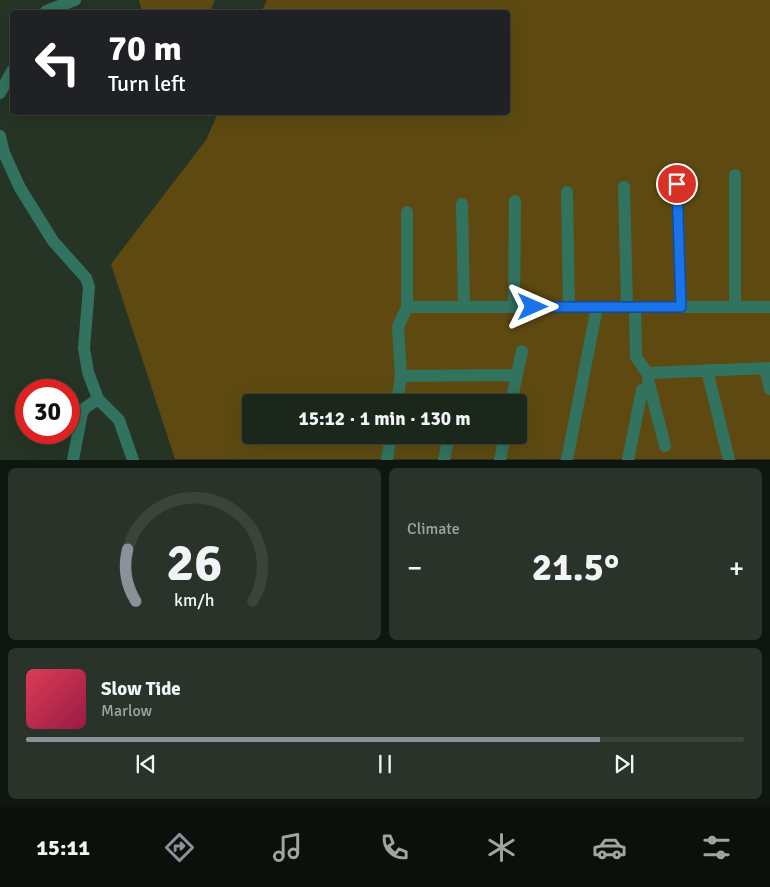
<!DOCTYPE html>
<meta charset="utf-8">
<style>
:root{--surface:#1c271c;--page:#293329;--text:#f1f3f6;--muted:#a0a5a3;--line:#3a443b;--accent:#8c9099}
body{margin:0;font-family:Signika,sans-serif;background:var(--page);color:var(--text);height:100vh;display:flex;flex-direction:column;font-size:19px;white-space:nowrap}
*{box-sizing:border-box;margin:0}
p{font-size:16px;color:var(--muted)}
.icon{flex:none;width:28px;height:28px;fill:none;stroke:currentColor;stroke-width:2;stroke-linecap:round;stroke-linejoin:round}
.map{position:relative;height:460px;overflow:hidden}
.details{display:flex;flex-direction:column;gap:8px;padding:8px;background:#0f150f;flex:1}
.details>*{flex:none}
.banner{position:absolute;left:10px;top:10px;width:500px;height:105px;border-radius:5px;box-shadow:0 5px 20px #0002,0 0 0 1px var(--line);background:#202124;color:#fff;overflow:hidden}
.speed{position:absolute;left:15px;top:379px;display:flex;gap:10px;font-size:25px;font-weight:700;text-align:center}
.speed>*{display:grid;place-content:center;width:65px;height:65px;border-radius:50%;background:var(--surface);box-shadow:0 5px 20px #0002,0 0 0 1px var(--line);line-height:1}
.speed .limit{border:8px solid #d22;background:#fff;color:#111}
.pin{position:absolute;display:grid;place-items:center;width:42px;height:42px;color:#fff;margin:-21px;border:2px solid #fff;border-radius:50%;box-shadow:0 1px 5px #0007}
.me{position:absolute;width:55px;margin:-28px;rotate:90deg;stroke-linejoin:round;filter:drop-shadow(0 0 4px #0008)}
.turn{display:flex;align-items:center;gap:18px;height:105px;padding:0 15px;font-size:22px}
.turn .icon{width:65px;height:65px;stroke-width:2.5}
.turn b{display:block;font-size:35px;line-height:42px}
.big{font-size:38px;font-weight:700;line-height:1.1}
.details .card{flex:1;display:flex;flex-direction:column;justify-content:center;gap:8px;min-width:0;padding:0 18px;border-radius:8px;background:var(--page)}
.details .dial{align-items:center;gap:0}
.dial svg{height:130px;overflow:visible;fill:none;stroke:var(--line);stroke-width:7;stroke-linecap:round;text-anchor:middle}
.dial text{fill:var(--text);stroke:none}
.song{display:flex;align-items:center;gap:15px}
.cover{width:60px;height:60px;border-radius:8px;background:linear-gradient(135deg,hsl(350 70% 55%),hsl(340 70% 35%))}
.played{height:5px;border-radius:2px;background:linear-gradient(90deg,var(--accent) 80%,var(--line) 80%)}
.keys{display:flex;justify-content:space-around;direction:ltr}
.heat{display:flex;justify-content:space-between;align-items:center;font-size:28px;direction:ltr}
.details .tiles{flex:1;display:grid;gap:8px;grid-template-columns:1fr 1fr}
.card:last-child{grid-column:span 2}
.trip{position:absolute;left:242px;top:394px;width:285px;height:50px;border-radius:5px;background:var(--surface);box-shadow:0 5px 20px #0002,0 0 0 1px var(--line);font-weight:700;line-height:50px;text-align:center}
.tabs{display:flex;height:80px;justify-content:space-around;align-items:center;background:#0b100b;color:var(--muted)}
.tabs .icon{width:35px;height:35px}
.tabs .active{color:var(--accent)}
.tabs b{font-size:22px;color:var(--text)}
.map>svg:first-child{display:block}
</style>
<div class="map">
<svg width="770" height="460" viewBox="0 0 770 460">
<rect width="100%" height="100%" fill="#253425"/>
<path fill="#5e4a11" fill-rule="evenodd" d="M 139,0 L 215,0 L 210,12 L 142,12 Z
M 267,0 L 770,0 L 770,459 L 175,459 L 111,264 L 206,140 L 218,113 L 508,112 L 508,12 L 261,12 ZM 251,402 L 519,402 L 519,435 L 251,435 Z"/>
<g fill="none" stroke-linecap="round" stroke-linejoin="round">
<path stroke="#327360" stroke-width="12" d="M 46,11 L 75,0
M 0,93 L 12,71
M 0,136 L 4,153 L 20,188 L 53,241 L 86,278 L 89,287 L 84,348 L 88,372 L 98,399 L 119,420 L 133,460
M 735,175 L 735,307
M 677,184 L 681,307
M 624,187 L 627,307
M 567,192 L 569,307
M 462,204 L 464,307
M 407,307 L 770,307
M 514,307 L 515,201
M 635,307 L 636,357 L 647,373 L 770,368
M 765,368 L 770,389
M 707,370 L 729,460
M 401,376 L 517,375
M 648,380 L 665,446
M 397,402 L 401,376 L 398,327 L 407,307 L 407,212
M 511,402 L 522,351
M 73,460 L 82,413 L 85,408 L 98,399
M 387,460 L 391,435
M 444,460 L 449,435
M 500,460 L 505,435
M 567,460 L 597,307
M 628,460 L 642,390 L 650,386"/>
</g>
<g fill="none" stroke-linecap="round" stroke-linejoin="round">
<defs>
<path id="route" d="M 533,307 L 681,307 L 677,184"/>
</defs>
<use href="#route" stroke="#114b97" stroke-width="12"/>
<use href="#route" stroke="#1a73e8" stroke-width="9"/>
</g>
</svg>
<div class="speed"><div class="limit">30</div></div>
<div class="pin" style="left:677px;top:184px;background:#d93025"><svg class="icon" aria-label="arrive" viewBox="0 0 24 24"><path d="M6 21V4h12l-3 4 3 4H6"/></svg></div>
<svg class="me" style="left:533px;top:307px" viewBox="-20 -20 40 40"><path d="M0-17L14 15 0 8-14 15z" fill="#1a73e8" stroke="#fff" stroke-width="4"/></svg>
<div class="trip">15:12 · 1 min · 130 m</div>
<div class="banner">
<div class="turn"><svg class="icon" aria-label="left" viewBox="0 0 24 24"><path d="M17 20v-9H6M10 6l-5 5 5 5"/></svg><div><b>70 m</b>Turn left</div></div>
</div>
</div>
<section class="details">
<div class="tiles">
<div class="card dial"><svg viewBox="0 0 100 80">
<path d="M14 69A42 42 0 1 1 86 69"/>
<path d="M14 69A42 42 0 0 1 9 37" stroke="#8c9099"/>
<text x="50" y="56" font-size="32" font-weight="700">26</text>
<text x="50" y="72" font-size="11">km/h</text>
</svg></div>
<div class="card"><p>Climate</p>
<div class="heat"><a>−</a><b class="big">21.5°</b><a>+</a></div>
</div>
<div class="card">
<div class="song"><i class="cover"></i><div><b>Slow Tide</b><p>Marlow</p></div></div>
<div class="played"></div>
<div class="keys"><svg class="icon" aria-label="previous" viewBox="0 0 24 24"><path d="M18 5L8 12l10 7zM5 5v14"/></svg><svg class="icon" aria-label="pause" viewBox="0 0 24 24"><path d="M8 5v14M16 5v14"/></svg><svg class="icon" aria-label="next" viewBox="0 0 24 24"><path d="M6 5l10 7-10 7zM19 5v14"/></svg></div>
</div>
</div>
</section>
<nav class="tabs">
<b>15:11</b>
<svg class="icon active" aria-label="directions" viewBox="0 0 24 24"><path d="M12 3l9 9-9 9-9-9zM9 14v-3h6M13 9l2 2-2 2"/></svg>
<svg class="icon" aria-label="music" viewBox="0 0 24 24"><path d="M9 18V5l10-2v13"/><circle cx="6" cy="18" r="3"/><circle cx="16" cy="16" r="3"/></svg>
<svg class="icon" aria-label="phone" viewBox="0 0 24 24"><path d="M5 4h4l2 5-3 2q2 4 5 5l2-3 5 2v4C11 20 4 13 5 4z"/></svg>
<svg class="icon" aria-label="climate" viewBox="0 0 24 24"><path d="M12 3v18M4 7l16 10M4 17L20 7"/></svg>
<svg class="icon" aria-label="car" viewBox="0 0 24 24"><path d="M5 17H2v-5l4-1 3-4h7l3 4 3 1v5h-3M9 17h6M6 11h13"/><circle cx="7" cy="17" r="2"/><circle cx="17" cy="17" r="2"/></svg>
<svg class="icon" aria-label="filters" viewBox="0 0 24 24"><path d="M4 7h16M4 17h16"/><circle cx="9" cy="7" r="2"/><circle cx="15" cy="17" r="2"/></svg>
</nav>
